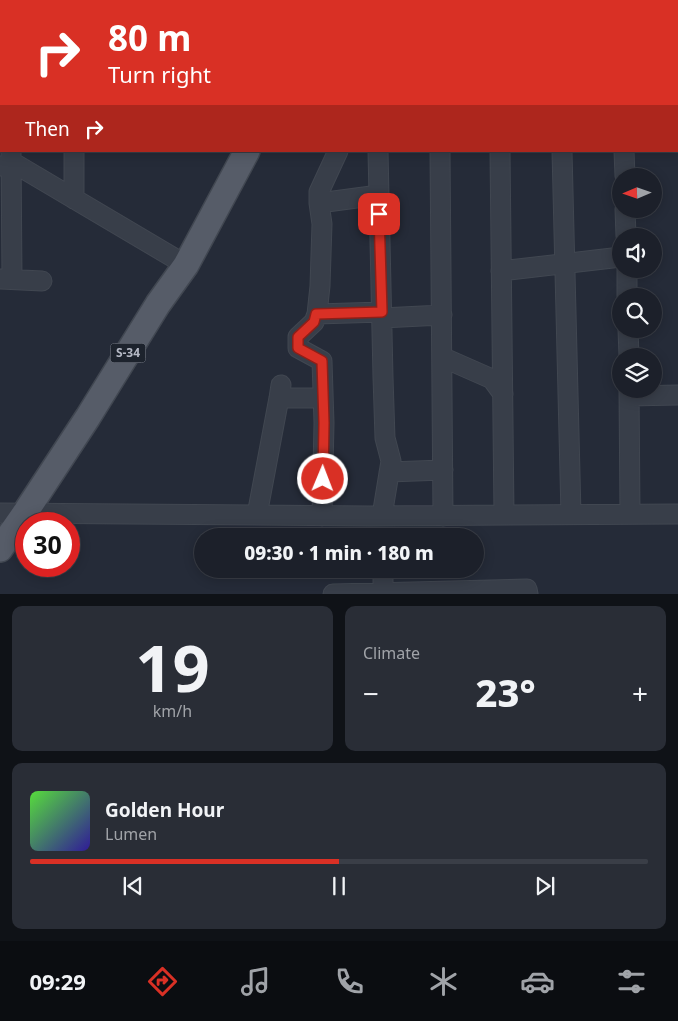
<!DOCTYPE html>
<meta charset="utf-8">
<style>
:root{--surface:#1c202a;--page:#292d36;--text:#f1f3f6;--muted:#a0a3a8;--line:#3a3e47;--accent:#d93025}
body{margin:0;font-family:"Noto Sans",sans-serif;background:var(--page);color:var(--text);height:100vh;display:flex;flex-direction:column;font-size:19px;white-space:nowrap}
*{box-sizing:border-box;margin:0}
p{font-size:16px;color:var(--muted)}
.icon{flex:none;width:28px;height:28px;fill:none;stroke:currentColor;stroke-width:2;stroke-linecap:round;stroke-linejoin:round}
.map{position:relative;height:594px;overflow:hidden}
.panel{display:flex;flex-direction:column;gap:12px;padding:12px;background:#0f1217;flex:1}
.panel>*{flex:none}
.guide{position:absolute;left:0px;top:0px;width:679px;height:152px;box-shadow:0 2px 12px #0003,0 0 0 1px var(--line);background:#d93025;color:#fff;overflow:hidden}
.needle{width:32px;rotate:268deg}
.tools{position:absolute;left:612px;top:168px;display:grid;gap:10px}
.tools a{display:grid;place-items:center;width:50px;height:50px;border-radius:50%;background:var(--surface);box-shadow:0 2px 12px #0003,0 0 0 1px var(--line);font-size:25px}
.speed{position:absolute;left:15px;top:512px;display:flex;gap:10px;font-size:25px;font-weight:700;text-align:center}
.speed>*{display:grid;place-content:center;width:65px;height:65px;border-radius:50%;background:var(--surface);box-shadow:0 2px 12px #0003,0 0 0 1px var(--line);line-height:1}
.speed .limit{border:8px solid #d22;background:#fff;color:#111}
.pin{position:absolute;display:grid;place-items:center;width:42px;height:42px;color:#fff;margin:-21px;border-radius:10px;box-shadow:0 2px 8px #0006}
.me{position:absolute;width:55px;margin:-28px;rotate:1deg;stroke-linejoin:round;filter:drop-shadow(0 0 4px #0008)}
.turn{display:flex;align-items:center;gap:18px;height:105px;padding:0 25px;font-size:22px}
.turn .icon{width:65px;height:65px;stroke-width:2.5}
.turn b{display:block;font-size:35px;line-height:42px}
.then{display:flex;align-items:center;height:48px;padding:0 25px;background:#0003;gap:10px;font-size:19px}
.big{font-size:38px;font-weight:800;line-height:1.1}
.panel .card{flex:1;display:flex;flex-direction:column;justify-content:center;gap:8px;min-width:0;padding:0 18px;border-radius:10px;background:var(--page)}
.panel .dial{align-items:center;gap:0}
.dial b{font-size:65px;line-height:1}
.song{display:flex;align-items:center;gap:15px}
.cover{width:60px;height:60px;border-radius:8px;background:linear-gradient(135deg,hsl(110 70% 55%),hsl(250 70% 35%))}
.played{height:5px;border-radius:2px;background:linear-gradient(90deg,var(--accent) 50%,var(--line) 50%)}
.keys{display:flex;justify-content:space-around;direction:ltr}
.heat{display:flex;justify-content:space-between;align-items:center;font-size:28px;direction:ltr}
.panel .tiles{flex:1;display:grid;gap:12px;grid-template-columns:1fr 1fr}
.card:last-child{grid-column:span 2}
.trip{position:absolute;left:194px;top:528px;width:290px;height:50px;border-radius:25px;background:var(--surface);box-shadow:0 2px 12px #0003,0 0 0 1px var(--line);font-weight:800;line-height:50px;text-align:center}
.dock{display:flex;height:80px;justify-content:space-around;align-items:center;background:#0b0d11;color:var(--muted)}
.dock .icon{width:35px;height:35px}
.dock .on{color:var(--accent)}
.dock b{font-size:22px;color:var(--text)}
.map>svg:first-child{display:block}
</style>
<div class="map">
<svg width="678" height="594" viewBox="0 0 678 594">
<rect width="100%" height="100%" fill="#252b38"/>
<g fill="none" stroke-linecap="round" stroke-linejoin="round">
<defs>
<path id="minor" d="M 10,0 L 10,1
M 74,0 L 74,1
M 558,0 L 558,1
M 617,0 L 617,1
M 203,1 L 204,0
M 435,1 L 435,0
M 0,21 L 1,21
M 11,151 L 12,279
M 74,151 L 74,199
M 378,151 L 383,377 L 385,438 L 391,461 L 382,516
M 440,151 L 443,516
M 500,151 L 504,515
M 562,151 L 571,515
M 624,151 L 625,176
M 0,166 L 17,165 L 186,265
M 319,203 L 319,192 L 338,151
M 625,209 L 626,236
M 627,269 L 627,296
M 501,271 L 621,257
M 1,279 L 42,281
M 317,314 L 382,312
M 382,318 L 442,315
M 628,329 L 629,356
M 442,357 L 492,379 L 503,394
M 629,389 L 630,514
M 629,396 L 678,395
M 279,398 L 323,398
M 389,472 L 443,470
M 0,513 L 369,516 L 678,514
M 257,515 L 279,398 L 281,385
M 322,516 L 324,423 L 322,361 L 298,348 L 298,337 L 314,322 L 317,314 L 320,286 L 322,224 L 319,203 L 379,195
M 383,569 L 383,594
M 333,594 L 527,589 L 528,594"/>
<path id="major" d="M 318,1 L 319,0
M 0,549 L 25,513 L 88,417 L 158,304 L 186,265 L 247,151"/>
</defs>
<use href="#minor" stroke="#414751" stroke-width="21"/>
<use href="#major" stroke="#414751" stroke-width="28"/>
<use href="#minor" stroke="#383e49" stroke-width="19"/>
<use href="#major" stroke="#565c68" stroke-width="25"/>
</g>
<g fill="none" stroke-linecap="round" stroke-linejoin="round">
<defs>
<path id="route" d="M 323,479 L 324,423 L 322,361 L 298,348 L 298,337 L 314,322 L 316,314 L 382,312 L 379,214"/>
</defs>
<use href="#route" stroke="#8d1f18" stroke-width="12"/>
<use href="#route" stroke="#d93025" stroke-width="9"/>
</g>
<g text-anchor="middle" stroke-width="5" stroke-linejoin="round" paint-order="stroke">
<rect fill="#1d232d" stroke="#878b97" stroke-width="1" x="110.5" y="343.5" width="35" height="19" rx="4"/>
<g font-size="12" font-weight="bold" fill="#b4b8c4">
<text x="128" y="357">S-34</text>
</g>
</g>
</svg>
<div class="tools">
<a><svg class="needle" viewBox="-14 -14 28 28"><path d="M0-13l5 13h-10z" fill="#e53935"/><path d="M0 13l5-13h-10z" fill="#a0a3a8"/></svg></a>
<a><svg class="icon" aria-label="sound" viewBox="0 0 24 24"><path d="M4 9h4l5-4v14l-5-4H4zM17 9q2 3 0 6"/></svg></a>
<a><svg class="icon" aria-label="search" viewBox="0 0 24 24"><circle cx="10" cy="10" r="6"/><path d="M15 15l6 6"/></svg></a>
<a><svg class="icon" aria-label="layers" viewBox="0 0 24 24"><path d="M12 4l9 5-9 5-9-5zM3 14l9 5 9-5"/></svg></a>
</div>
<div class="speed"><div class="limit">30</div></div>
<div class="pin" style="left:379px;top:214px;background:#d93025"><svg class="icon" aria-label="arrive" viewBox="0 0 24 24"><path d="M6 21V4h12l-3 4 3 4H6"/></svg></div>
<svg class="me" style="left:323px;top:479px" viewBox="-20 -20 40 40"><circle r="17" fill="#d93025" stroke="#fff" stroke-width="3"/><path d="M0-11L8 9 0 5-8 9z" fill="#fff"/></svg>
<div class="trip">09:30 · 1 min · 180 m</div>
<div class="guide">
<div class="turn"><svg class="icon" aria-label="right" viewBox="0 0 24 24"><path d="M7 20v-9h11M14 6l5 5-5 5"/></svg><div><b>80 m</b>Turn right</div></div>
<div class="then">Then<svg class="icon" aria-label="right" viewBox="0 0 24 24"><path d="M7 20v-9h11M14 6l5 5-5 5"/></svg></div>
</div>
</div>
<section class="panel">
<div class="tiles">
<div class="card dial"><b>19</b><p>km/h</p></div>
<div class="card"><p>Climate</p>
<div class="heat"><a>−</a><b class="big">23°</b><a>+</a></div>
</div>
<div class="card">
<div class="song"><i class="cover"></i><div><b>Golden Hour</b><p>Lumen</p></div></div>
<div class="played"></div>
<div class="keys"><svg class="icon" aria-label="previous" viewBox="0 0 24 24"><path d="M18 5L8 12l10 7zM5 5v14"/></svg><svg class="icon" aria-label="pause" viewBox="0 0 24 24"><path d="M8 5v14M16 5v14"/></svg><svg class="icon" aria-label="next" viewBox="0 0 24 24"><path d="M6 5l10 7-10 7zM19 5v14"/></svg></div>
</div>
</div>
</section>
<nav class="dock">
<b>09:29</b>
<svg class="icon on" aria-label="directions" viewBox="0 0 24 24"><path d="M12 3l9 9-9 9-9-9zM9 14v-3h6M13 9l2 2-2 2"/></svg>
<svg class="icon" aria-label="music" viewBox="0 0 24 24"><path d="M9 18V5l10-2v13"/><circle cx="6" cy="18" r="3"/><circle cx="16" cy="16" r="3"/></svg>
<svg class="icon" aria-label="phone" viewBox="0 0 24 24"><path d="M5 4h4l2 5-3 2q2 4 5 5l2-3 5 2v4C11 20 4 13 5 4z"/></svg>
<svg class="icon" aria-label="climate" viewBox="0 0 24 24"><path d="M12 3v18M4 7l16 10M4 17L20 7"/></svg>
<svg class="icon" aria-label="car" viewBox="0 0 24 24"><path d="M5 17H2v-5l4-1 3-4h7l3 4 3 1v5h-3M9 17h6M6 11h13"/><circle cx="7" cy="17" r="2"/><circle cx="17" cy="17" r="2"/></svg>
<svg class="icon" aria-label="filters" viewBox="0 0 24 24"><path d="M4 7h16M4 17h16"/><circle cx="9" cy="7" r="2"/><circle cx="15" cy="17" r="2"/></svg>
</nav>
